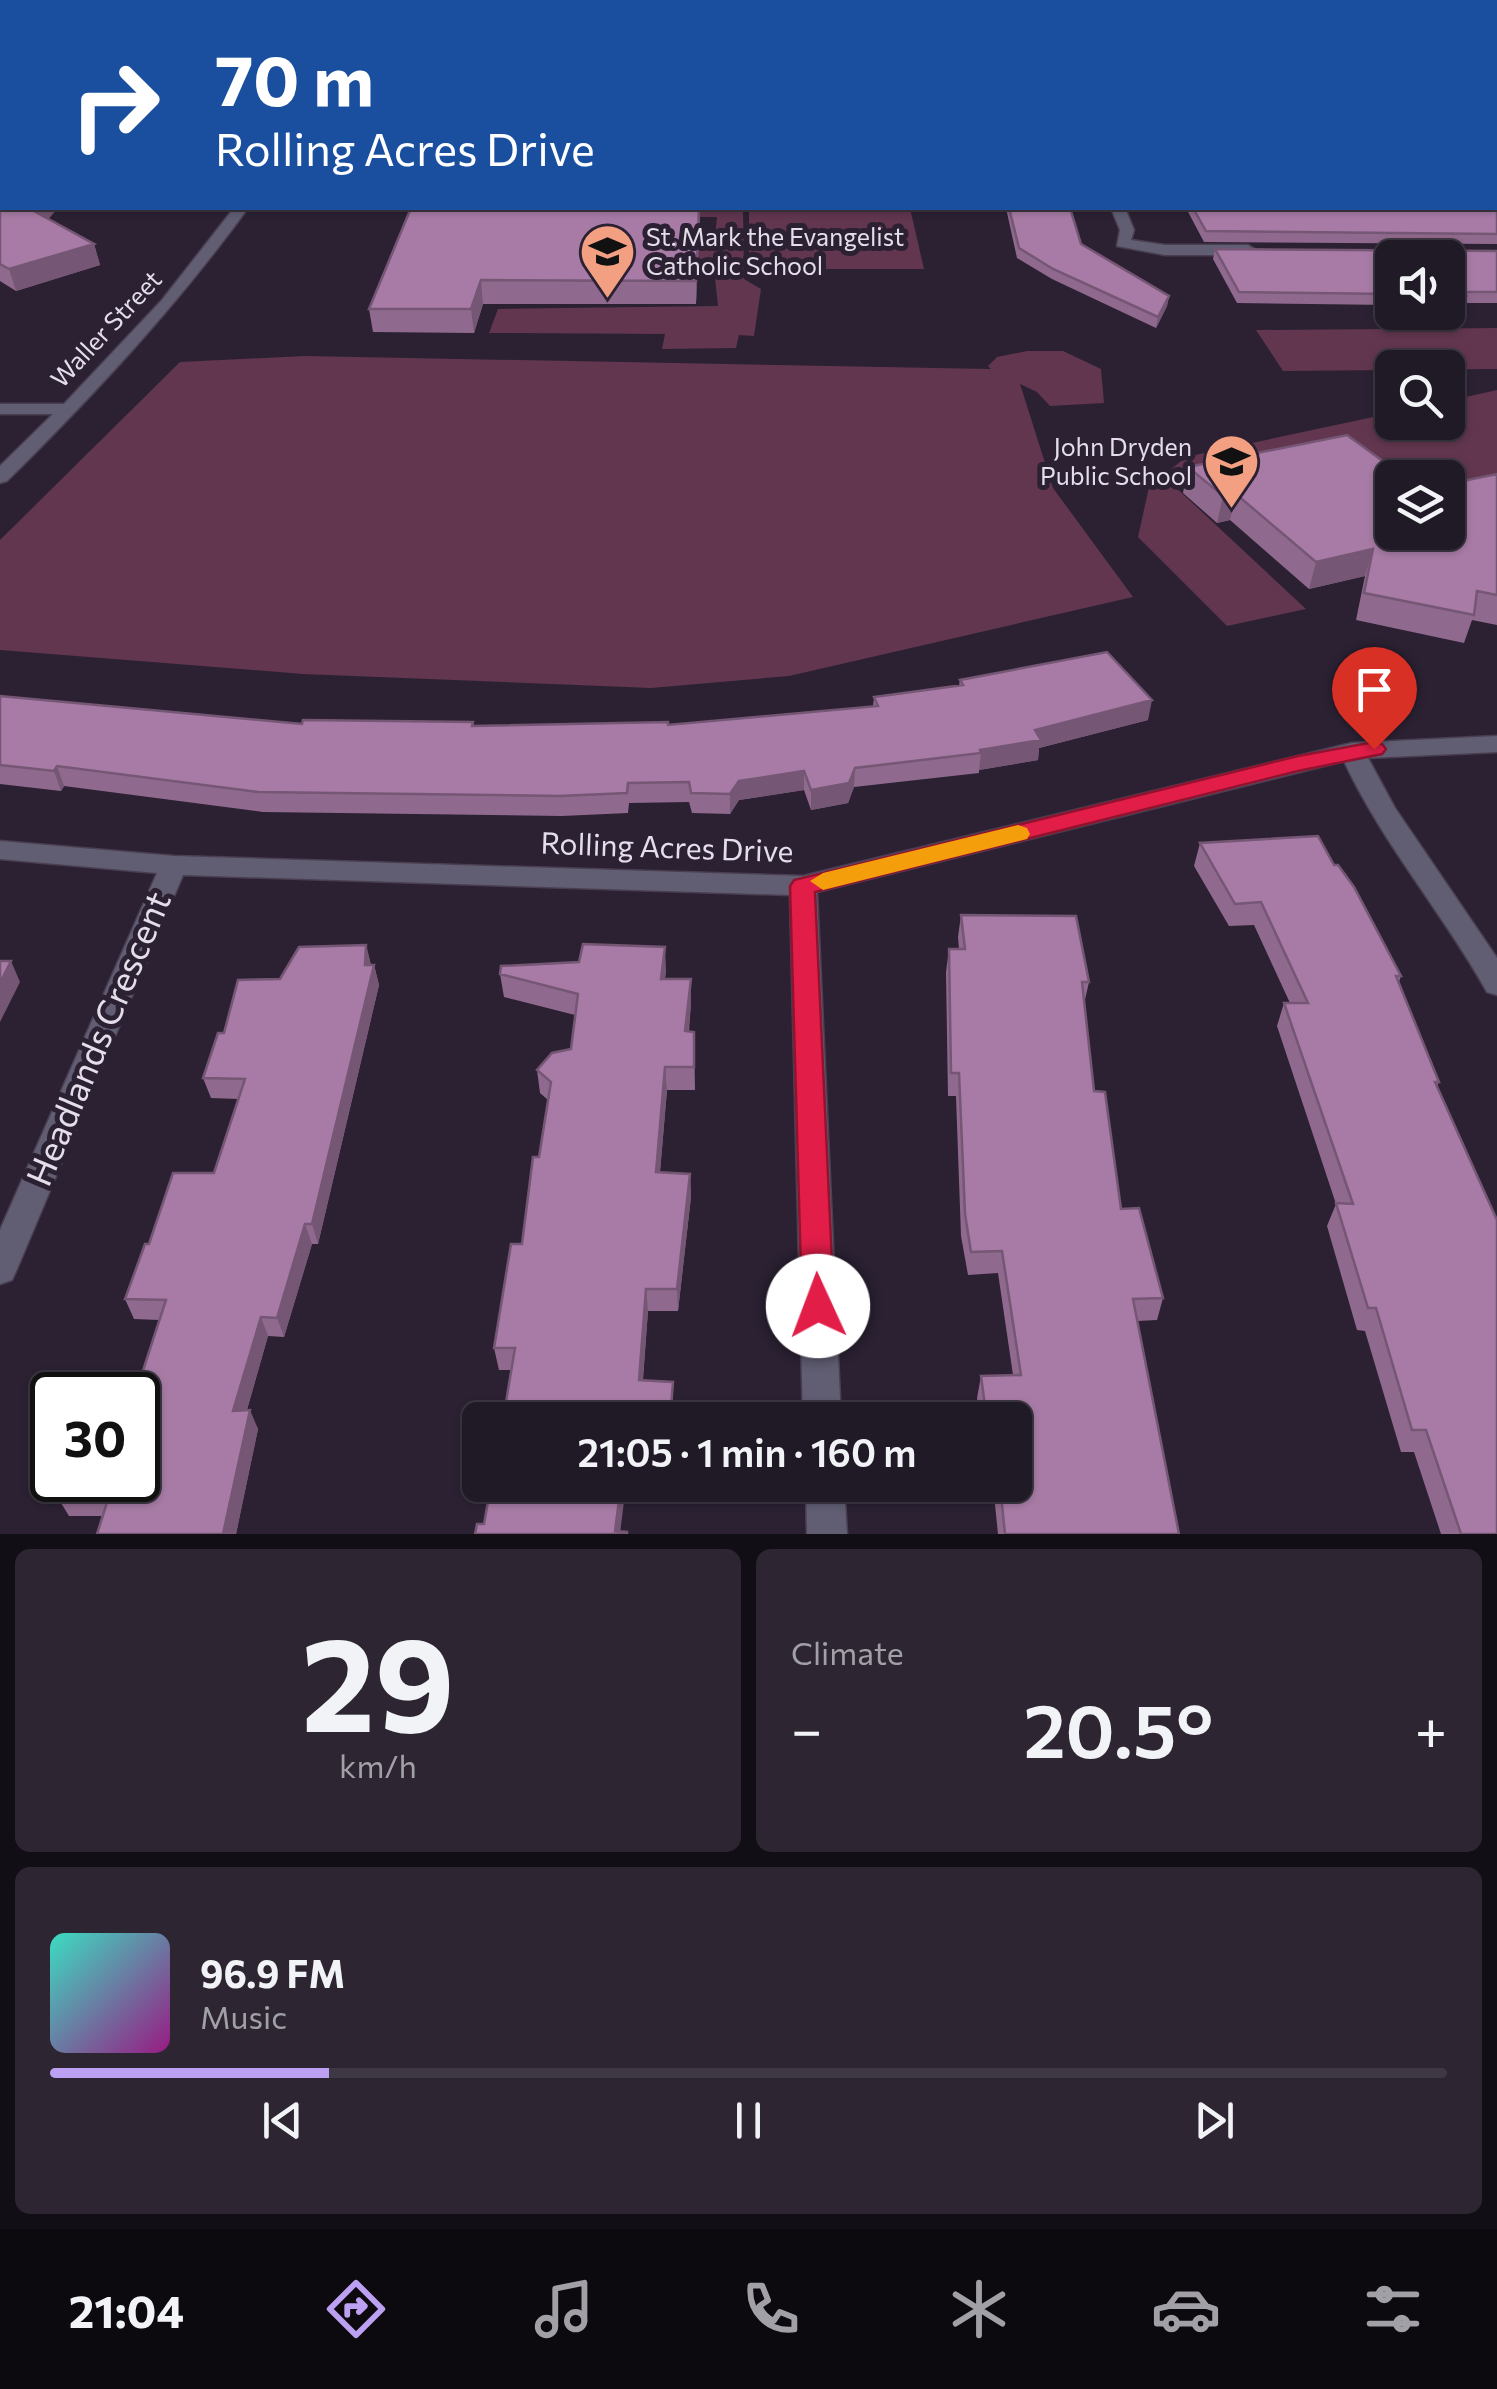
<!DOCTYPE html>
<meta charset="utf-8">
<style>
:root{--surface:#201926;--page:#2d2632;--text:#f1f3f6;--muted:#a2a0a7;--line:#3d3843;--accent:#bca0f2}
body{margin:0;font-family:Commissioner,sans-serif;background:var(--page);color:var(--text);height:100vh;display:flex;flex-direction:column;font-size:38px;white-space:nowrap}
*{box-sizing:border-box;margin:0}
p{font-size:32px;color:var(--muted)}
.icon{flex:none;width:55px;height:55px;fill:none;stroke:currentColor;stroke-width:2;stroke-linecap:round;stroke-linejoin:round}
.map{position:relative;height:1534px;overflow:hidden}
.drawer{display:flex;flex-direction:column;gap:15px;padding:15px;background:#120e15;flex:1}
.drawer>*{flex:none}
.guide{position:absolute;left:0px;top:0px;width:1498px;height:210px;box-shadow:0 2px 8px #0004,0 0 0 2px var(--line);background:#1a4fa0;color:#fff;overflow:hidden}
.controls{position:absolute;left:1375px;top:240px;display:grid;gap:20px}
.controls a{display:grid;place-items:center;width:90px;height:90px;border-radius:15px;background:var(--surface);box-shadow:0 2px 8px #0004,0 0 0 2px var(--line);font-size:50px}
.speed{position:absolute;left:30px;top:1372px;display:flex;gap:20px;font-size:50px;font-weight:700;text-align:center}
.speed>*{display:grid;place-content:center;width:130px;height:130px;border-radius:50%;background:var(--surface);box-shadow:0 2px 8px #0004,0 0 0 2px var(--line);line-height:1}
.speed .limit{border:5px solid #111;border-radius:15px;background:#fff;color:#111}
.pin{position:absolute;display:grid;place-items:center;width:85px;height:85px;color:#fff;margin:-102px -42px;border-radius:50% 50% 50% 0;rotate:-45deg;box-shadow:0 0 10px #0007}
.pin .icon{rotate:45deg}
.me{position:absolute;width:110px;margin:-55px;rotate:358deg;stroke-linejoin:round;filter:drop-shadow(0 0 8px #0008)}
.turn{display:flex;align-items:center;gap:35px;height:210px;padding:0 50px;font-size:45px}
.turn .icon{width:130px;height:130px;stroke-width:2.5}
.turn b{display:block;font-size:70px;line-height:85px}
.big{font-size:75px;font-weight:600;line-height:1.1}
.drawer .widget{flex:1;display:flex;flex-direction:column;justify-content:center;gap:15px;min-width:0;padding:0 35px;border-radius:15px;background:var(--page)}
.drawer .dial{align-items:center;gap:0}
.dial b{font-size:130px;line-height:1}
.song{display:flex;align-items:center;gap:30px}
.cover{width:120px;height:120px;border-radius:15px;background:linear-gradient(135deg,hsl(170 70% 55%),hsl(310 70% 35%))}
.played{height:10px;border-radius:5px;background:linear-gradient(90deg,var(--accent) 20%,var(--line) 20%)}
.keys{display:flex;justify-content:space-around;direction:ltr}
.heat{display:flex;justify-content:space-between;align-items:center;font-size:55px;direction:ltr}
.drawer .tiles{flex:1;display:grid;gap:15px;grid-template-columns:1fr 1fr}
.widget:last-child{grid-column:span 2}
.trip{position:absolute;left:462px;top:1402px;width:570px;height:100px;border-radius:15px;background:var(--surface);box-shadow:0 2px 8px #0004,0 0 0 2px var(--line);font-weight:600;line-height:100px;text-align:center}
.tab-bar{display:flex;height:160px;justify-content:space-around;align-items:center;background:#0d0a0f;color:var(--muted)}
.tab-bar .icon{width:70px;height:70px}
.tab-bar .on{color:var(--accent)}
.tab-bar b{font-size:45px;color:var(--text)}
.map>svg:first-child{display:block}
</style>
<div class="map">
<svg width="1497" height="1534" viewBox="0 0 1497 1534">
<rect width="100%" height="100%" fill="#2b2133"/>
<path fill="#61364e" d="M 530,208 L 743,208 L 744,279 L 761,289 L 754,336 L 739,335 L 736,348 L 662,349 L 665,334 L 489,333 L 498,309 L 718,306 L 715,278 L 689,277 L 690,247 L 714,247 L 717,217 L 527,216 Z
M 749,208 L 910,208 L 924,269 L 749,269 Z
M 1497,328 L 1497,369 L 1283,371 L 1256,330 Z
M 1027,351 L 1063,351 L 1101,369 L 1104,403 L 1050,406 L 1037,392 L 1020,384 L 1053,488 L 1133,597 L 789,676 L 651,688 L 303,674 L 0,650 L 0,540 L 180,362 L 305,356 L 991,369 L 988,366 L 997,357 Z
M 1497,390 L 1497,481 L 1448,492 L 1448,478 L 1401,477 L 1337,447 L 1170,482 L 1306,609 L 1227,626 L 1138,537 L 1149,487 L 1186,457 L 1392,413 L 1392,422 L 1448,422 L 1448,401 Z"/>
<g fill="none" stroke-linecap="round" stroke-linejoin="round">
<defs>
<path id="minor" d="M 1023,0 L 1033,0 L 1034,2 L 1024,2 Z
M 1495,93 L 1497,93 L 1497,101 L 1495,101 Z
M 0,134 L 2,134 L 2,142 L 0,142 Z
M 1495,145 L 1497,145 L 1497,153 L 1495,153 Z
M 234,208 L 248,208 C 176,307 94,395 7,481 L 0,483 L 0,466 L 53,414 L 0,414 L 0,404 L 64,404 L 162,300 Z
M 1111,208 L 1125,208 L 1134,230 L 1131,240 L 1165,245 L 1248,245 L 1256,250 L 1248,255 L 1165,255 L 1117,246 L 1120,230 Z
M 1497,736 L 1497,752 L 1368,758 L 1395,808 L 1497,958 L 1497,995 L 1487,992 C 1443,913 1382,843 1344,761 L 817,892 L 841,1420 L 803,1420 L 790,895 L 183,875 L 17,1269 L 12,1280 L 0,1284 L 0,1230 L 157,873 L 0,859 L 0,841 L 174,856 L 803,876 L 1352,743 Z
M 806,1485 L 844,1485 L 847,1534 L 807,1534 Z"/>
</defs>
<use href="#minor" stroke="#493f50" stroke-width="3"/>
<use href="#minor" fill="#615e74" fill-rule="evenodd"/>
</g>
<path fill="#906a8e" d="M 0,0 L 365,0 L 363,2 L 2,2 L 2,112 L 0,112 Z
M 0,160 L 49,219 L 94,244 L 100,265 L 16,291 L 0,281 Z
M 1497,183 L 1497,244 L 1204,242 L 1186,208 L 1495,208 Z
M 700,208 L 696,304 L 483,304 L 474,333 L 373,332 L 369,309 Z
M 1006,208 L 1070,208 L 1081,244 L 1169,296 L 1167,306 L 1156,328 L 1052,279 L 1017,258 Z
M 1215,249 L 1497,251 L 1497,303 L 1463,303 L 1463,306 L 1448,305 L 1448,258 L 1392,258 L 1392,305 L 1237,303 L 1213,259 Z
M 1188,467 L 1392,532 L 1497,474 L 1497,625 L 1472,620 L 1464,643 L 1356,620 L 1365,576 L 1309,589 L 1230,520 L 1217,523 L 1183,493 Z
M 960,680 L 1148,720 L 1039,748 L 1038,760 L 979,770 L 979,773 L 854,787 L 848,803 L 811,810 L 804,790 L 739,800 L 730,814 L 692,813 L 689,802 L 629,803 L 628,813 L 562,816 L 263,812 L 64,786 L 61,791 L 0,784 L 0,696 L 302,724 L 473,722 L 474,726 L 668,725 L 873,707 L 874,697 L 959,686 Z
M 1200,843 L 1334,865 L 1401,976 L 1399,982 L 1439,1082 L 1437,1086 L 1497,1534 L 1441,1534 L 1414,1452 L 1401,1452 L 1365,1331 L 1357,1330 L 1327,1226 L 1336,1204 L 1277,1026 L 1284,1003 L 1290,1003 L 1254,925 L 1229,926 L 1194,866 Z
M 961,915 L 1089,982 L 1084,1004 L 1094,1091 L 1121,1209 L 1163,1298 L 1157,1320 L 1137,1321 L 1179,1534 L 998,1534 L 993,1485 L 1015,1485 L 1015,1420 L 980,1420 L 977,1398 L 981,1376 L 1013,1375 L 998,1273 L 968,1275 L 961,1236 L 956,1096 L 948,1096 L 946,972 L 949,949 L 959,949 L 958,937 Z
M 366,945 L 371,965 L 374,965 L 379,985 L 318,1244 L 312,1244 L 284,1337 L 268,1336 L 247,1410 L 258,1429 L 236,1534 L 97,1534 L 103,1516 L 69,1516 L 58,1498 L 138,1480 L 159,1320 L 134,1319 L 125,1299 L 149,1244 L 214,1173 L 238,1099 L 211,1098 L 203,1078 L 224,1033 L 280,979 Z
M 666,970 L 665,979 L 691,979 L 691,1003 L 689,1031 L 694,1032 L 695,1090 L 667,1090 L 660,1172 L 690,1174 L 691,1197 L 678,1311 L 648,1311 L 643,1380 L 674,1404 L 673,1420 L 503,1420 L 511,1370 L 499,1370 L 494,1348 L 522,1244 L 539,1157 L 548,1100 L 540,1093 L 537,1070 L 571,1049 L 575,1015 L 504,997 L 500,974 Z"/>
<path fill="#755674" d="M 347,0 L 365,0 L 363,2 L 344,2 Z
M 34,208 L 58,208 L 39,230 L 32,210 Z
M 699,208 L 700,223 L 696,304 L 696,281 Z
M 94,244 L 100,265 L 16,291 L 9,269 Z
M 481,280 L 483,304 L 474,333 L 471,309 Z
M 1169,296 L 1167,306 L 1156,328 L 1158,317 Z
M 1236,494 L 1230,520 L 1217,523 L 1223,496 Z
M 1373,549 L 1365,576 L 1309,589 L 1316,562 Z
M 1152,700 L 1148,720 L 1039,748 L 1038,760 L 979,770 L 981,753 L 980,750 L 1035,730 Z
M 57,766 L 64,786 L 61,791 L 54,771 Z
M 855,768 L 854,787 L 848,803 L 811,810 L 811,790 Z
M 804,771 L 804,790 L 739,800 L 730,814 L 730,794 L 739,781 Z
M 366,945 L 371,965 L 374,965 L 379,985 L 318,1244 L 312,1224 L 365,965 Z
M 665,947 L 666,970 L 662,1002 L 661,979 Z
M 11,961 L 20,982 L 0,1022 L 0,983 Z
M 691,979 L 691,1003 L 686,1055 L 685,1031 Z
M 665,1067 L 667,1090 L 658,1195 L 656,1172 Z
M 690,1174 L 691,1197 L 678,1311 L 677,1289 Z
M 305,1224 L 312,1244 L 284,1337 L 277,1318 Z
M 646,1289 L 648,1311 L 641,1402 L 639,1380 Z
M 261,1317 L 268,1336 L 241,1430 L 233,1411 Z
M 673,1382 L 673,1420 L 670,1420 Z
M 250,1410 L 258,1429 L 236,1534 L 223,1534 Z
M 621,1485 L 626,1485 L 620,1534 L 615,1534 Z"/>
<path fill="#a77ba5" stroke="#755674" stroke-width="2.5" d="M 0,0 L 347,0 L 344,2 L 2,2 L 2,94 L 0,94 Z
M 434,0 L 994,0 L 995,2 L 432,2 Z
M 1083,0 L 1497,0 L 1497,25 L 1496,25 L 1497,83 L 1495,84 L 1495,2 L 1084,2 Z
M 2,158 L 2,208 L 34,208 L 32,210 L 94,244 L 9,269 L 0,264 L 0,160 Z
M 1495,181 L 1497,183 L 1497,234 L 1206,231 L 1193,208 L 1495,208 Z
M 411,208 L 699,208 L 696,281 L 481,280 L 471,309 L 369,309 Z
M 1009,208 L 1070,208 L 1081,244 L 1169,296 L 1158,317 L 1053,269 L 1019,248 Z
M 1215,249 L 1497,251 L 1497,292 L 1464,292 L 1466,295 L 1448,294 L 1448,258 L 1392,258 L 1392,294 L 1239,292 Z
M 1347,435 L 1395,470 L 1407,467 L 1422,478 L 1392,478 L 1392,532 L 1448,532 L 1448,484 L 1497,474 L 1497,595 L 1477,591 L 1474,615 L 1364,593 L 1373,549 L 1316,562 L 1236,494 L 1223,496 L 1188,467 Z
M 1107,652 L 1152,700 L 1035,730 L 1041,740 L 980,750 L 981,753 L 855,768 L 849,783 L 811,790 L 804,771 L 739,781 L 730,794 L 691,793 L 689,782 L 628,783 L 627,793 L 560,796 L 258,792 L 57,766 L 54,771 L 0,765 L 0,696 L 302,724 L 303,720 L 473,722 L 472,726 L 668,722 L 668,725 L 878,706 L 874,697 L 963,685 L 960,680 Z
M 1318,836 L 1334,865 L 1338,865 L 1354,887 L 1401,976 L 1396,976 L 1439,1082 L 1435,1082 L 1497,1220 L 1497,1534 L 1461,1534 L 1426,1430 L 1412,1430 L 1376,1308 L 1368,1308 L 1336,1203 L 1353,1204 L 1284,1003 L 1308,1003 L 1261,902 L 1235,904 L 1200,843 Z
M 961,915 L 1076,916 L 1089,982 L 1082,982 L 1094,1091 L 1105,1092 L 1121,1209 L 1139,1208 L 1163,1298 L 1133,1299 L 1179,1534 L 1005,1534 L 1000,1485 L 1015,1485 L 1015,1420 L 987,1420 L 981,1376 L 1021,1375 L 1002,1251 L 971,1252 L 965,1214 L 959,1073 L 951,1073 L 949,949 L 965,949 Z
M 583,944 L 665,947 L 661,979 L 691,979 L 685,1031 L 694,1032 L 694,1067 L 665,1067 L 656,1172 L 690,1174 L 677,1289 L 646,1289 L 639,1380 L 673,1382 L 670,1420 L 503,1420 L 515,1348 L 494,1348 L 511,1244 L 522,1244 L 533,1157 L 539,1157 L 551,1082 L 537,1070 L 552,1053 L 571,1049 L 578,994 L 500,974 L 501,966 L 579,962 Z
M 366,945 L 365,965 L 374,965 L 312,1224 L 305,1224 L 277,1318 L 261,1317 L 233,1411 L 250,1410 L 223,1534 L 97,1534 L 109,1496 L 58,1498 L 64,1480 L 138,1480 L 138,1395 L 135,1395 L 166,1300 L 125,1299 L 145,1244 L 149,1244 L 173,1173 L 214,1173 L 245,1079 L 203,1078 L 218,1033 L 224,1033 L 238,980 L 280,979 L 299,947 Z
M 0,961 L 11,961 L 0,983 Z
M 491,1485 L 621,1485 L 615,1531 L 627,1532 L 627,1534 L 475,1534 L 477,1524 L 484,1524 Z"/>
<path fill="#e11d48" stroke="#92132f" stroke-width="2.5" d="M 1374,742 L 1382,744 L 1386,749 L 1382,754 L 1298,771 L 815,892 L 834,1306 L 830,1316 L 818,1320 L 807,1316 L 802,1306 L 790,886 L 794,880 L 1298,756 Z"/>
<path fill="#f59e0b" d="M 1018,825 L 1027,828 L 1030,834 L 1027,839 L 823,890 L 810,881 L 823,873 Z"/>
<defs>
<symbol id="school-pin" viewBox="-11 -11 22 30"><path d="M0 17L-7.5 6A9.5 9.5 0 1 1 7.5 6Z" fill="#f39f82" stroke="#2b2133"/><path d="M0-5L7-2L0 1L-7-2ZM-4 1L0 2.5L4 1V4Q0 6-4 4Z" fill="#111"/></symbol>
</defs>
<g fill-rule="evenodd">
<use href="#school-pin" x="576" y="220" width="63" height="86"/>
<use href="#school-pin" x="1200" y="430" width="63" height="86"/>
</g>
<g text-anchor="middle" stroke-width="10" stroke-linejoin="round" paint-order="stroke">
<g font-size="25" fill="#e4deea" stroke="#2b2133" text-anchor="start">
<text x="646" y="246">St. Mark the Evangelist<tspan x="646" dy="29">Catholic School</tspan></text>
<text x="1192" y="456" text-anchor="end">John Dryden<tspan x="1192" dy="29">Public School</tspan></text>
</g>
<g font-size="25" fill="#e4deea" stroke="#2b2133">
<text transform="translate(106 329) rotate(-47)" y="9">Waller Street</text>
</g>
<g font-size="30" fill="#e4deea" stroke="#2b2133">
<text transform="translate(667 848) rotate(2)" y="10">Rolling Acres Drive</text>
</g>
<g font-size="35" fill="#e4deea" stroke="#2b2133">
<text transform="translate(99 1039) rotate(-67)" y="12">Headlands Crescent</text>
</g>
</g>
</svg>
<div class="controls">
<a><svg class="icon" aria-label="sound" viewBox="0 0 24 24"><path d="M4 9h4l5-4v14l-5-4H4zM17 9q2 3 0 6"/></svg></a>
<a><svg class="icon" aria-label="search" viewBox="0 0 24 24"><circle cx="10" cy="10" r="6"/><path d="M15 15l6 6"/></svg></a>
<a><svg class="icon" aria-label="layers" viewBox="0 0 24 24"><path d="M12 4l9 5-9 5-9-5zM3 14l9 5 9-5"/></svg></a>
</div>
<div class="speed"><div class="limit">30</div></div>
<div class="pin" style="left:1374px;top:749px;background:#d93025"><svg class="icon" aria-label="arrive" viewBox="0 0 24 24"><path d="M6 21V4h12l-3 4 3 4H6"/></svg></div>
<svg class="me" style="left:818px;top:1306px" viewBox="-20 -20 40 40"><circle r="19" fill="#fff"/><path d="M0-13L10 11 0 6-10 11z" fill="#e11d48"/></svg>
<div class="trip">21:05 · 1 min · 160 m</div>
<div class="guide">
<div class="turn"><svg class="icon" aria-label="right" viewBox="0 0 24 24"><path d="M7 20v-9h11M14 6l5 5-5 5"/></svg><div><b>70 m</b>Rolling Acres Drive</div></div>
</div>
</div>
<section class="drawer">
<div class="tiles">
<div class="widget dial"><b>29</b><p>km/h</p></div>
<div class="widget"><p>Climate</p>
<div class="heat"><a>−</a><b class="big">20.5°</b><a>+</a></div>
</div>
<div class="widget">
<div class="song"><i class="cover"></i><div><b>96.9 FM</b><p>Music</p></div></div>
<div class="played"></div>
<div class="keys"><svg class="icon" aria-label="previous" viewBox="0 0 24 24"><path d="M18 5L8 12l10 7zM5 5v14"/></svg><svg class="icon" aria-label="pause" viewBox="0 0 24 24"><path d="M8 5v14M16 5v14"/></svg><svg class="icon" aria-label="next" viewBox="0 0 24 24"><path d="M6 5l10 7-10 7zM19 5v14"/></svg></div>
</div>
</div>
</section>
<nav class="tab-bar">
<b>21:04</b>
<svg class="icon on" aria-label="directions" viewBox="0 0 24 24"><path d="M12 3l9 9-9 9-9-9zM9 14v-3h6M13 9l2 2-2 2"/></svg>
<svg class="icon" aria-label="music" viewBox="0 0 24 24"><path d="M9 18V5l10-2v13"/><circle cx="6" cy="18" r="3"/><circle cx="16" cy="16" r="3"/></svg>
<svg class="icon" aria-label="phone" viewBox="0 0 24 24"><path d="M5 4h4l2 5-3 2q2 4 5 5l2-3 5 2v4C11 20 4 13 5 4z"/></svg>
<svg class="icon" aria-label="climate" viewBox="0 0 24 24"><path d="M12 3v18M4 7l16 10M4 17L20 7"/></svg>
<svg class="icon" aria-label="car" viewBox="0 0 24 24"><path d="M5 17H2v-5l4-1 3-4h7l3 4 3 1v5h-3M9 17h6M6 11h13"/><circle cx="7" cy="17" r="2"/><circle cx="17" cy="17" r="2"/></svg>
<svg class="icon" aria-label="filters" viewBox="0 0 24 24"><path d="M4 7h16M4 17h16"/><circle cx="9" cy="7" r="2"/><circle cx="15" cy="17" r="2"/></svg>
</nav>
